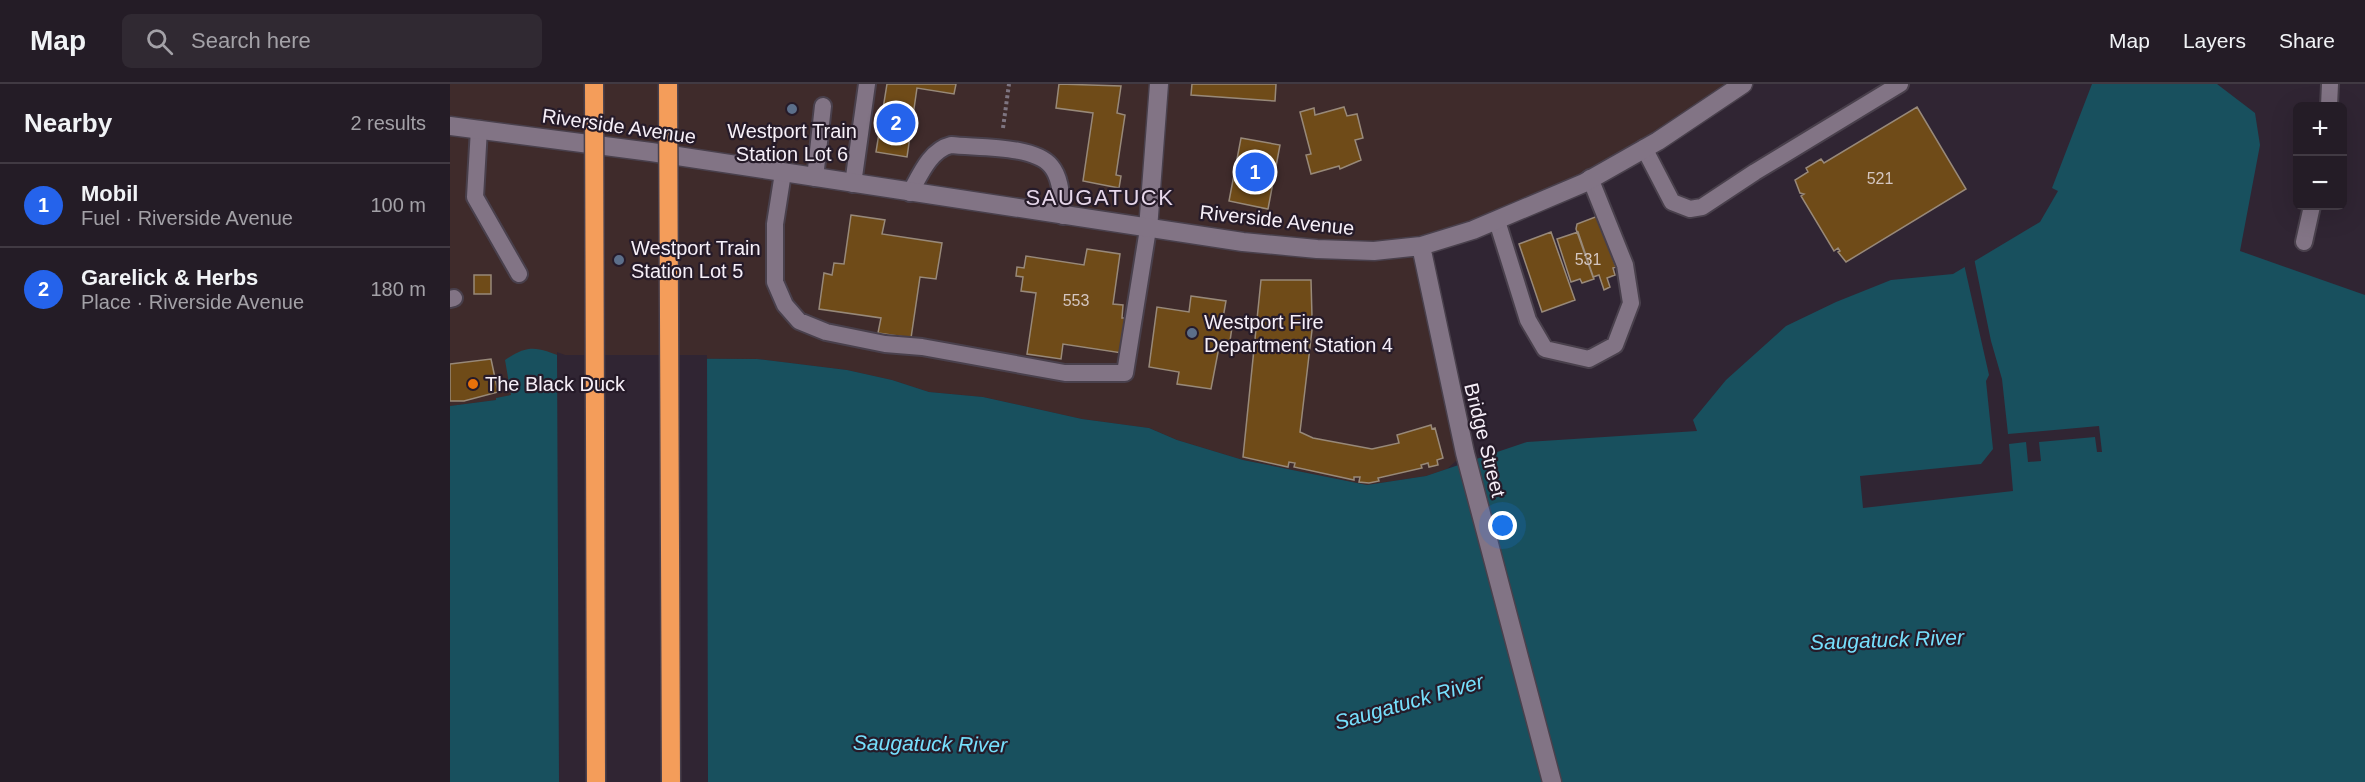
<!DOCTYPE html>
<meta charset="utf-8">
<style>
:root{--surface:#241c26;--page:#302932;--text:#f1f3f6;--muted:#a3a1a7;--line:#413a43;--accent:#2563eb}
body{margin:0;font-family:Helvetica,sans-serif;background:var(--page);color:var(--text)}
.controls{position:absolute;right:18px;top:18px;display:grid;overflow:hidden;border-radius:9px;box-shadow:0 6px 24px #0002}
.controls button{width:54px;height:54px;display:grid;place-items:center;padding:0;border:0;border-bottom:2px solid var(--line);background:var(--surface);color:var(--text);font:30px sans-serif}
.you{position:absolute;left:1053px;top:442px;width:21px;height:21px;margin:-15px;border:4px solid #fff;border-radius:50%;background:#1a73e8;box-shadow:0 0 0 9px #1a73e833}
.badge{display:grid;place-items:center;width:39px;height:39px;border-radius:50%;background:var(--accent);color:#fff;font-size:20px;font-weight:700}
.pin{position:absolute;translate:-50% -50%;border:3px solid #fff;box-shadow:0 2px 6px #0006}
.list{margin:0;padding:0;list-style:none}
h2{display:flex;justify-content:space-between;align-items:center;height:78px;margin:0;padding:0 24px;font-size:26px}
h2 small{font-size:20px;font-weight:400;color:var(--muted)}
.list li{display:grid;grid-template-columns:39px 1fr auto;gap:18px;align-items:center;box-sizing:border-box;height:84px;padding:0 24px;border-top:2px solid var(--line)}
.list b{display:block;font-size:22px;white-space:nowrap}
.list p{margin:0;font-size:20px;white-space:nowrap;color:var(--muted)}
.list em{font-size:20px;font-style:normal;color:var(--muted)}
.icon{flex:none;width:33px;height:33px;fill:none;stroke:currentColor;stroke-width:2;stroke-linecap:round;stroke-linejoin:round}
.map{position:relative;flex:none;width:1915px;height:698px;overflow:hidden}
header{display:flex;align-items:center;gap:36px;box-sizing:border-box;height:84px;padding:0 30px;background:var(--surface);border-bottom:2px solid var(--line)}
header strong{font-size:28px}
nav{display:flex;gap:33px;margin-inline-start:auto;font-size:21px}
.search{width:420px;height:54px;background:var(--page);display:flex;align-items:center;gap:15px;box-sizing:border-box;padding:0 21px;border-radius:9px;color:var(--muted);font-size:22px}
main{display:flex}
aside{flex:1;background:var(--surface)}
.map>svg:first-child{display:block}
.commercial{fill:#3f2b2b}
.water{fill:#18505e}
.pier{fill:#302533}
.building{fill:#6f4b18;stroke:#988979;stroke-width:1.5}
.lines{fill:none;stroke-linecap:round;stroke-linejoin:round}
.lane-casing{stroke:#49404c;stroke-width:20}
.street-casing{stroke:#49404c;stroke-width:21}
.secondary-casing{stroke:#49404c;stroke-width:21}
.path{stroke:#7e7581;stroke-width:4;stroke-dasharray:3 3;stroke-linecap:butt}
.lane{stroke:#827485;stroke-width:16}
.street{stroke:#827485;stroke-width:18}
.secondary{stroke:#827485;stroke-width:18}
.highway-bridge-casing{stroke:#49404c;stroke-width:21;stroke-linecap:butt}
.highway-bridge{stroke:#f49d5a;stroke-width:18}
.service-dot{fill:#5c6f8a;stroke:#261b29;stroke-width:2}
.food-dot{fill:#e8710a;stroke:#261b29;stroke-width:2}
.labels{text-anchor:middle;stroke-width:4.5;stroke-linejoin:round;paint-order:stroke}
.number-label{font-size:16px;fill:#d4c6c0}
.street-label{font-size:20px;fill:#f6eff8;stroke:#261b29}
.poi-label{font-size:20px;fill:#f6eff8;stroke:#261b29;text-anchor:start}
.water-label{font-size:21px;font-style:italic;fill:#76e0fd;stroke:#261b29}
.quarter-label{font-size:22px;letter-spacing:1.5px;fill:#e6d7ea;stroke:#261b29}
</style>
<header>
<strong>Map</strong>
<div class="search"><svg class="icon" aria-label="search" viewBox="0 0 24 24"><circle cx="10" cy="10" r="6"/><path d="M15 15l6 6"/></svg>Search here</div>
<nav><a>Map</a><a>Layers</a><a>Share</a></nav>
</header>
<main>
<aside>
<h2>Nearby<small>2 results</small></h2>
<ul class="list">
<li><span class="badge">1</span><div><b>Mobil</b><p>Fuel · Riverside Avenue</p></div><em>100 m</em></li>
<li><span class="badge">2</span><div><b>Garelick &amp; Herbs</b><p>Place · Riverside Avenue</p></div><em>180 m</em></li>
</ul>
</aside>
<div class="map">
<svg width="1915" height="698" viewBox="0 0 1915 698">
<rect width="100%" height="100%" fill="#302533"/>
<path class="commercial" d="M0,0h1293l-85,57 -237,105 44,207 -18,16 -21,7 -59,9 -124,-25 -66,-20 -28,-12 -67,-9 -99,-22 -54,-5 -37,-12 -45,-10 -90,-11 -192,-1 -55,20 2,17 -15,3v2l-47,6z"/>
<path class="water" d="M1642,0h125l38,29 5,32 -20,106 125,44v487h-1915v-376l46,-6v-2l15,-3 -6,-35c25,-17 33,-12 60,-2l192,1 90,11 45,10 37,12 54,5 99,22 67,9 28,12 66,20 124,25 59,-9 101,-34 170,-11 -4,-11 33,-40 60,-54 50,-24 55,-22 62,-6 87,-52 18,-31 -6,-3z"/>
<path class="pier" d="M1524,174l17,83 11,38 6,55 91,-8 3,26h-5l-2,-15 -56,5 2,19 -13,1 -2,-20 -17,2 4,47 -150,17 -3,-32 121,-12 12,-15 -7,-68 3,-6 -25,-111z
M107,268l8,3h142l1,427h-149z"/>
<path class="building" d="M437,0h69l-2,10 -37,-6 -10,69 -31,-5z
M609,0l62,2 -4,27 8,2 -9,60 5,1 -2,12 -36,-7 10,-68 -37,-5z
M742,0h84l-1,17 -84,-6z
M894,23l3,9 10,-2 6,24 -8,2 6,20 -21,9 -1,-3 -28,8 -5,-19 5,-1 -11,-42 14,-4 1,7z
M1467,23l49,82 -120,73 -8,-10 2,-1 -2,-3 -4,3 -33,-55 3,-2 -4,-1 -5,-13 13,-8 -2,-4 15,-9 3,4z
M791,54l39,7 -12,64 -39,-8z
M401,131l34,5 -3,14 60,9 -6,36 -16,-2 -9,61 -33,-5 3,-15 -62,-9 5,-36 8,2 2,-12 10,1z
M1148,132l18,51 -3,1 2,7 -8,3 3,9 -6,3 -5,-15 -6,2 -17,-48 1,-5z
M1101,148l24,68 -33,12 -23,-68z
M1128,148l16,47 -12,4 -2,-4 -9,3 -14,-43z
M637,165l33,5 -7,50 10,1 -1,13h5l-5,35 -59,-9 -2,15 -34,-5 9,-61 -15,-2 2,-14 -7,-1 1,-9 7,1 2,-12 58,9z
M24,191h17v19h-17z
M811,196h50l1,37 -3,12 3,1 -12,102 13,6 59,11 27,-6 -2,-8 34,-10 1,4 3,-1 8,30 -6,2 1,5 -9,2 -1,-4 -7,2 1,3 -44,10 1,3 -10,2 -10,-1 1,-5h-6v3l-60,-13 1,-4 -6,-1 -1,5 -45,-10z
M741,212l35,5 -3,17 10,2 -4,28 -10,-1 -8,42 -34,-5 2,-12 -30,-5 8,-60 32,5z
M41,275l7,33 -34,9h-14v-37z"/>
<g class="lines">
<g class="lane-casing">
<path id="lane" d="M1879,22l1,-22
M29,45l-4,68 44,77
M1194,64l28,54 18,7 12,-2 53,-35 145,-88
M333,89l-8,51v58l10,23 14,16 27,11 59,12 37,3 143,26h60l23,-144
M365,94l8,-72
M403,100l14,-100
M460,109c10,-18 20,-43 41,-48 26,3 83,0 100,21 11,13 10,34 12,50
M1047,137l31,99 17,29 44,10 26,-14 16,-42 -6,-38 -35,-87
M1854,158l8,-36
M0,215l4,-1"/>
</g>
<g class="street-casing">
<path id="street" d="M698,145l11,-145"/>
</g>
<g class="secondary-casing">
<path id="secondary" d="M0,42l201,26 592,90 74,7 57,2 47,-5 52,-16 111,-47 74,-42 85,-57
M971,162l44,207 87,329"/>
</g>
<path class="path" d="M553,44l6,-44"/>
<use href="#lane" class="lane"/>
<use href="#street" class="street"/>
<use href="#secondary" class="secondary"/>
<g class="highway-bridge-casing">
<path id="highway-bridge" d="M144,0l2,698
M218,0l3,698"/>
</g>
<use href="#highway-bridge" class="highway-bridge"/>
</g>
<g class="service-dot">
<circle cx="342" cy="25" r="6"/>
<circle cx="169" cy="176" r="6"/>
<circle cx="742" cy="249" r="6"/>
</g>
<circle class="food-dot" cx="23" cy="300" r="6"/>
<g class="labels">
<g class="number-label">
<text x="1430" y="100">521</text>
<text x="1138" y="181">531</text>
<text x="626" y="222">553</text>
</g>
<g class="street-label">
<text transform="translate(169 42) rotate(8)" y="7">Riverside Avenue</text>
<text transform="translate(827 136) rotate(6)" y="7">Riverside Avenue</text>
<text transform="translate(1035 356) rotate(76)" y="7">Bridge Street</text>
</g>
<g class="poi-label">
<text x="342" y="54" text-anchor="middle">Westport Train<tspan x="342" dy="23">Station Lot 6</tspan></text>
<text x="181" y="171">Westport Train<tspan x="181" dy="23">Station Lot 5</tspan></text>
<text x="754" y="245">Westport Fire<tspan x="754" dy="23">Department Station 4</tspan></text>
<text x="35" y="307">The Black Duck</text>
</g>
<g class="water-label">
<text transform="translate(1437 556) rotate(-2)" y="7">Saugatuck River</text>
<text transform="translate(959 618) rotate(-16)" y="7">Saugatuck River</text>
<text transform="translate(480 660) rotate(1)" y="7">Saugatuck River</text>
</g>
<g class="quarter-label">
<text x="650" y="121">SAUGATUCK</text>
</g>
</g>
</svg>
<div class="controls">
<button>+</button>
<button>−</button>
</div>
<div class="you"></div>
<div class="pin badge" style="left:805px;top:88px">1</div>
<div class="pin badge" style="left:446px;top:39px">2</div>
</div>
</main>
